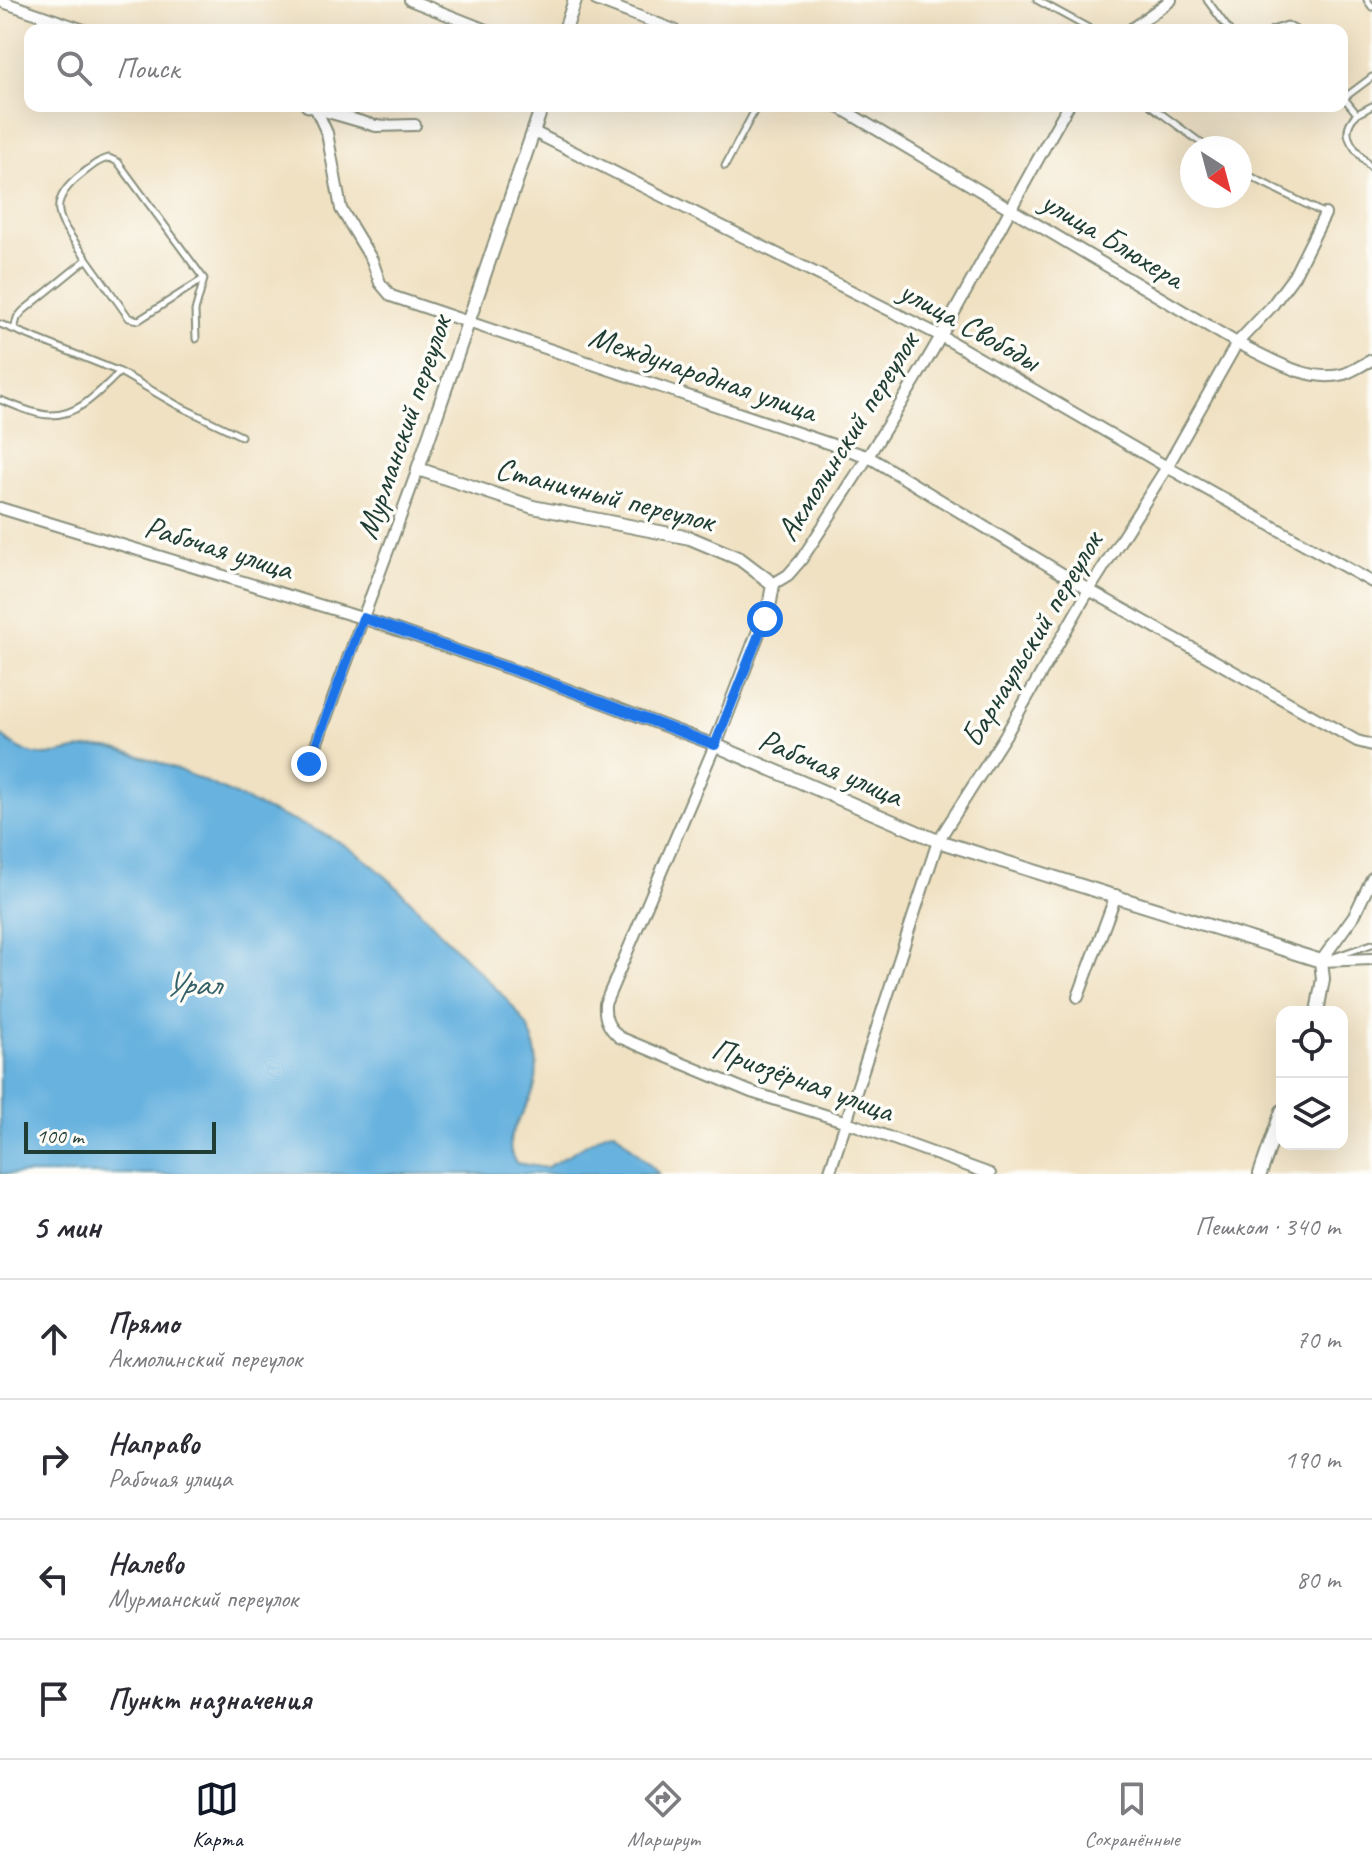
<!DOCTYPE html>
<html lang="ru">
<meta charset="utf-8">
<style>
:root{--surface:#fff;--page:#f2f2f3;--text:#2b2b33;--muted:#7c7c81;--line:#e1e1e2;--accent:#111827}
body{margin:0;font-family:Caveat,sans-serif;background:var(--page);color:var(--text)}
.controls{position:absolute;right:24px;bottom:24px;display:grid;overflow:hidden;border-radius:16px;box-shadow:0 8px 32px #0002}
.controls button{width:72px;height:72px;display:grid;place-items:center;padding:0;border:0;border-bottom:2px solid var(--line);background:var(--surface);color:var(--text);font:40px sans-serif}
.compass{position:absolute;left:1180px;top:136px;width:72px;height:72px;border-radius:50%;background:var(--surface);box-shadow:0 8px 32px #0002;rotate:144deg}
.scale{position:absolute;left:24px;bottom:20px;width:192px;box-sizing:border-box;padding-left:8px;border:4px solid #1f3d34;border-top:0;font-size:22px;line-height:28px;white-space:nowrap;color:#1f3d34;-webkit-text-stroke:6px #fdfcf7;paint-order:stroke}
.stop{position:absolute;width:24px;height:24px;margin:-18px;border:6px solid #1a73e8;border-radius:50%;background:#fff}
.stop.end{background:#1a73e8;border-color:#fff;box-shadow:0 2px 8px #0008}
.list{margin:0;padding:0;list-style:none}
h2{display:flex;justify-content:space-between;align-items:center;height:104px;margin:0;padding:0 32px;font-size:34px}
h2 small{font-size:26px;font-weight:400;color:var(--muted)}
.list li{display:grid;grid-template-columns:52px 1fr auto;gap:24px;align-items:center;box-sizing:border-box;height:120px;padding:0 32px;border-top:2px solid var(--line)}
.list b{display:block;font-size:30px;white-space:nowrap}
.list p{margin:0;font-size:26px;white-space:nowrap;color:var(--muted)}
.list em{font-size:26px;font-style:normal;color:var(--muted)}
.icon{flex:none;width:44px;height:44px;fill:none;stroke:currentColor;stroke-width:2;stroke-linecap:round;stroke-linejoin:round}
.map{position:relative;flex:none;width:1372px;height:1174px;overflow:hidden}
.search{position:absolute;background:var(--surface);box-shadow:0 8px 32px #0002;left:24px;right:24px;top:24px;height:88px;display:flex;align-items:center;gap:20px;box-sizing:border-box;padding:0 28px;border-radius:16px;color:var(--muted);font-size:30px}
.sheet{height:584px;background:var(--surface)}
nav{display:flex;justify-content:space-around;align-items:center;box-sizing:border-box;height:112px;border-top:2px solid var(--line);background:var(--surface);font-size:22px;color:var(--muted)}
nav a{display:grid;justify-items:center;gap:4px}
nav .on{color:var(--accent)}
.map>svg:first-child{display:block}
.water{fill:#67b2df;stroke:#43788a;stroke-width:2}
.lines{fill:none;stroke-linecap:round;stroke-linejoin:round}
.service-casing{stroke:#888f7b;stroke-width:9}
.minor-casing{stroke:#888f7b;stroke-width:14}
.tertiary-casing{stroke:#888f7b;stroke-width:16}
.service{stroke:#fff;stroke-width:5}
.minor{stroke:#fff;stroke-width:10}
.tertiary{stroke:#fff;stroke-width:12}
.route{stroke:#1a73e8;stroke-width:10}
.labels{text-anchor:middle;stroke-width:7;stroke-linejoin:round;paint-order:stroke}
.street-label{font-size:32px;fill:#1f3d34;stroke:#fdfcf7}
.water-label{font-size:34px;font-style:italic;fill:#356067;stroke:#fdfcf7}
</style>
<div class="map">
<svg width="1372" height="1174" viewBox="0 0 1372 1174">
<rect width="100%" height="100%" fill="#fdfcf7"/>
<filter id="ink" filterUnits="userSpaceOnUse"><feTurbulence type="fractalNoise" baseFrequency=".0125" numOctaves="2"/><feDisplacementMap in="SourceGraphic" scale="16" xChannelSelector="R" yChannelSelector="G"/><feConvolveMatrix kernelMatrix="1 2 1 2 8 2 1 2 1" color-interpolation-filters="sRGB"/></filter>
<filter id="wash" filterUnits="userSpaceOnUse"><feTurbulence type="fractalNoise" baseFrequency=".006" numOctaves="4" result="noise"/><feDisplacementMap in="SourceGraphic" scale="32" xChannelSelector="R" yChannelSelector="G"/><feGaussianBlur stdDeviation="1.8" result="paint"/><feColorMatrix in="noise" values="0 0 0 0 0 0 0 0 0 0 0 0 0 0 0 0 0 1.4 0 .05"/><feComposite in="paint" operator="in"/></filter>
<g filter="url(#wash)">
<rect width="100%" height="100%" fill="#f0e1c2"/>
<path class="water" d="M0,734c47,44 66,3 119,16 52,13 102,39 151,61 27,12 58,22 82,39 40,26 72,67 105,100 24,24 52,48 70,76 9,16 12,41 8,59 -5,27 -38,50 -19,78l30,5 61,-36 8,-1 44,43h-659z"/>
</g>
<g filter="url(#ink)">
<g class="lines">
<g class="service-casing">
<path id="service" d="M1037,0l55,30
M1207,0l22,30
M1367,0l5,7
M1272,30l15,-5 9,5
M1342,95l2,3 28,-21
M1344,98l13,16c-22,20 1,38 15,55
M1151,106l57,42
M1357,114l15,-8
M725,166l32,-60
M1240,171l85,43
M87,259l42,59 10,2 64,-41
M0,324l120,48 57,33 64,31
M14,330l3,-12 6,-7 64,-52c-24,-35 -47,-53 -5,-85 9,-7 16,-14 27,-16l9,4 86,117 -9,32 1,28
M0,400c15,5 34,15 50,15 30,1 50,-25 70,-43
M1334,957l38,-13"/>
</g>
<g class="minor-casing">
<path id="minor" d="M410,0l76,30
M596,0l78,30
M0,1l84,29
M1130,30l41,-30
M307,106l69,20 39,-1
M837,106l400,237c31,14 71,41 107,31 9,-3 19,-10 28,-14
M316,109l11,24 14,76 31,51 8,23 11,13 478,161 220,133 268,151 15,4
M534,132l407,204 226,131 205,115
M0,508l365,111 180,62 170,64 -110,259c-1,15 3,23 14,33l132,55 96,30 143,52
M773,584l15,-9 13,-15c48,-73 96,-147 140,-224 43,-76 83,-154 127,-230
M309,764l109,-295
M1321,961l34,-47 17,-36
M1321,961l51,-2
M1078,997l38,-102
M829,1174l109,-333 70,-110 81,-141 78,-123 70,-124 34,-36 23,-31 31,-62"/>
</g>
<g class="tertiary-casing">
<path id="tertiary" d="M565,30l10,-30
M542,106l-124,363 115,38 157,31 50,21 33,25 -3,18 -55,143 223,96 383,120 2,18 -6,33
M1260,1174l22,-63"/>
</g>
<use href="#service" class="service"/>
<use href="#minor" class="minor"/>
<use href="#tertiary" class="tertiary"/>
</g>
</g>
<g class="lines" filter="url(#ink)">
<path class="route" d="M309,764l54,-146 182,63 170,64 50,-126"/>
</g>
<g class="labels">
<g class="street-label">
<text transform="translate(1113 239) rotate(31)" y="11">улица Блюхера</text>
<text transform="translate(970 325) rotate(29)" y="11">улица Свободы</text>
<text transform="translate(703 373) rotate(19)" y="11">Международная улица</text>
<text transform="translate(403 427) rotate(-71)" y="11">Мурманский переулок</text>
<text transform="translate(847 436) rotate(-58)" y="11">Акмолинский переулок</text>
<text transform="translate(605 494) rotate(14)" y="11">Станичный переулок</text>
<text transform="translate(219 547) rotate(17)" y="11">Рабочая улица</text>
<text transform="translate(1031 639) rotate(-59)" y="11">Барнаульский переулок</text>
<text transform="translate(831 767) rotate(23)" y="11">Рабочая улица</text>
<text transform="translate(803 1079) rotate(20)" y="11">Приозёрная улица</text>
</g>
<g class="water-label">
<text x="192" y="995">Урал</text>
</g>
</g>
</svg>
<div class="controls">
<button><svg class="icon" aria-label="locate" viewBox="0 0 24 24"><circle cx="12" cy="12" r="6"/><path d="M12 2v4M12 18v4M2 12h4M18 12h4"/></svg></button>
<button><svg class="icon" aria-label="layers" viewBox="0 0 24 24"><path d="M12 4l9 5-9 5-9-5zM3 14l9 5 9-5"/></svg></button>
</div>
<svg class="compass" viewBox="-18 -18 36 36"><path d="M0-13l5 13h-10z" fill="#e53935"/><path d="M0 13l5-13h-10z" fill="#7c7c81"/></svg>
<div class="scale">100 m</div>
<div class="stop" style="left:765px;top:619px"></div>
<div class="stop end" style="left:309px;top:764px"></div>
<div class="search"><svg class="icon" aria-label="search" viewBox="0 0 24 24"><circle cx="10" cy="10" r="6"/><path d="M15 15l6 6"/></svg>Поиск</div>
</div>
<section class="sheet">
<h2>5 мин<small>Пешком · 340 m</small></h2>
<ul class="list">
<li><svg class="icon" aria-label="ahead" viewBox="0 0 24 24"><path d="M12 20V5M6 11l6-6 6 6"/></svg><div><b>Прямо</b><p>Акмолинский переулок</p></div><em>70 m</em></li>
<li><svg class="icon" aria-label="right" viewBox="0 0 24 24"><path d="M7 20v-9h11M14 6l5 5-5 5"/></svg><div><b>Направо</b><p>Рабочая улица</p></div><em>190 m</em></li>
<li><svg class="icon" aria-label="left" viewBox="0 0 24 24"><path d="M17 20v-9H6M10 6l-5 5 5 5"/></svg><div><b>Налево</b><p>Мурманский переулок</p></div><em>80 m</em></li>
<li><svg class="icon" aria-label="arrive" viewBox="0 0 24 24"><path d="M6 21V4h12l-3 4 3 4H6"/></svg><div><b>Пункт назначения</b></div></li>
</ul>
</section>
<nav>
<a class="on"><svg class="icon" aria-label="map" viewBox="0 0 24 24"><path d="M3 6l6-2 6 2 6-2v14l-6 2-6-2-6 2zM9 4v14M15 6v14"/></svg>Карта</a>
<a><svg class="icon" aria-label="directions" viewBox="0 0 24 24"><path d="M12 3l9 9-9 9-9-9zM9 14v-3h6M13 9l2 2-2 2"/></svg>Маршрут</a>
<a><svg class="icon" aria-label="saved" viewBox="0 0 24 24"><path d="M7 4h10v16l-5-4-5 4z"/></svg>Сохранённые</a>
</nav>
